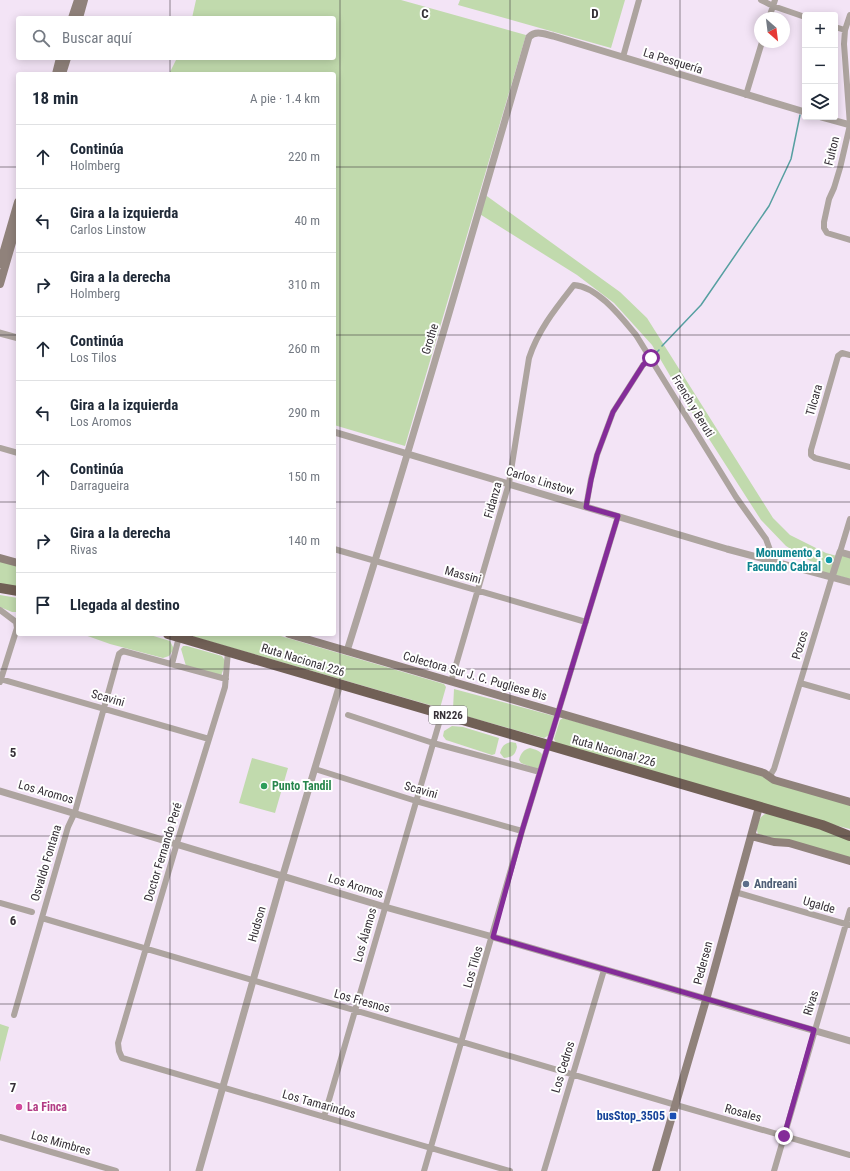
<!DOCTYPE html>
<html lang="es">
<meta charset="utf-8">
<style>
:root{--surface:#fff;--page:#f6f6f7;--text:#1f2937;--muted:#747a83;--line:#e0e1e3}
body{margin:0;font-family:"Roboto Condensed",sans-serif;background:var(--page);color:var(--text)}
.controls{position:absolute;right:12px;top:12px;display:grid;overflow:hidden;border-radius:4px;box-shadow:0 2px 10px #0003}
.controls button{width:36px;height:36px;display:grid;place-items:center;padding:0;border:0;border-bottom:1px solid var(--line);background:var(--surface);color:var(--text);font:20px sans-serif}
.compass{position:absolute;left:754px;top:12px;width:36px;height:36px;border-radius:50%;background:var(--surface);box-shadow:0 2px 10px #0003;rotate:152deg}
.stop{position:absolute;width:12px;height:12px;margin:-9px;border:3px solid #842c99;border-radius:50%;background:#fff}
.stop.end{background:#842c99;border-color:#fff;box-shadow:0 1px 4px #0008}
.list{margin:0;padding:0;list-style:none}
h2{display:flex;justify-content:space-between;align-items:center;height:52px;margin:0;padding:0 16px;font-size:17px}
h2 small{font-size:13px;font-weight:400;color:var(--muted)}
.list li{display:grid;grid-template-columns:26px 1fr auto;gap:12px;align-items:center;box-sizing:border-box;height:64px;padding:0 16px;border-top:1px solid var(--line)}
.list b{display:block;font-size:15px;white-space:nowrap}
.list p{margin:0;font-size:13px;white-space:nowrap;color:var(--muted)}
.list em{font-size:13px;font-style:normal;color:var(--muted)}
.icon{flex:none;width:22px;height:22px;fill:none;stroke:currentColor;stroke-width:2;stroke-linecap:round;stroke-linejoin:round}
.map{position:relative;flex:none;width:850px;height:1171px;overflow:hidden}
.search{position:absolute;background:var(--surface);box-shadow:0 2px 10px #0003;left:16px;top:16px;width:320px;height:44px;display:flex;align-items:center;gap:10px;box-sizing:border-box;padding:0 14px;border-radius:4px;color:var(--muted);font-size:15px}
.panel{position:absolute;background:var(--surface);box-shadow:0 2px 10px #0003;left:16px;top:72px;width:320px;height:564px;border-radius:4px}
.map>svg:first-child{display:block}
.green{fill:#c1daad}
.lines{fill:none;stroke-linecap:round;stroke-linejoin:round}
.stream{stroke:#569fa1;stroke-width:1.5}
.minor{stroke:#ada49f;stroke-width:6}
.tertiary{stroke:#ada49f;stroke-width:7}
.secondary{stroke:#90827b;stroke-width:8}
.trunk{stroke:#716056;stroke-width:10}
.route{stroke:#842c99;stroke-width:5}
.grid{fill:none;stroke:#363037;stroke-width:1;stroke-opacity:0.55}
.culture-dot{fill:#0f9aa8;stroke:#fff;stroke-width:1.5}
.leisure-dot{fill:#2e9e5b;stroke:#fff;stroke-width:1.5}
.service-dot{fill:#5c6f8a;stroke:#fff;stroke-width:1.5}
.hotel-dot{fill:#d1479c;stroke:#fff;stroke-width:1.5}
.transit-dot{fill:#1a4fb4;stroke:#fff;stroke-width:1.5}
.labels{text-anchor:middle;stroke-width:4;stroke-linejoin:round;paint-order:stroke}
.shield{fill:#fff;stroke:#726e73;stroke-width:1}
.shield-label{font-size:11px;font-weight:bold;fill:#363037}
.street-label{font-size:12px;fill:#363037;stroke:#fff}
.culture-label{font-size:12px;font-weight:bold;fill:#0d838f;stroke:#fff;text-anchor:end}
.leisure-label{font-size:12px;font-weight:bold;fill:#27864d;stroke:#fff;text-anchor:start}
.service-label{font-size:12px;font-weight:bold;fill:#4e5e75;stroke:#fff;text-anchor:start}
.hotel-label{font-size:12px;font-weight:bold;fill:#b23c85;stroke:#fff;text-anchor:start}
.transit-label{font-size:12px;font-weight:bold;fill:#164399;stroke:#fff;text-anchor:end}
.grid-label{font-size:13px;text-anchor:middle;font-weight:bold;fill:#363037;stroke:#fff;stroke-width:4;stroke-linejoin:round;paint-order:stroke}
</style>
<div class="map">
<svg width="850" height="1171" viewBox="0 0 850 1171">
<rect width="100%" height="100%" fill="#f3e4f6"/>
<path class="green" d="M196,0h205l125,35 -121,411 -71,-21v-351h-165l8,-16h157v-40h-142z
M460,0h165l-14,48 -153,-43z
M484,194l136,98 27,26 126,200 17,17 36,18 11,3 -6,19 -11,-4 2,-7 -12,-3 -24,-15 -25,-26 -75,-117 -34,-58 -38,-42 -37,-28 -99,-62z
M842,555l8,3v21l-15,-4z
M0,560l18,6v22l-18,-5z
M0,595l18,3v14h-6l-12,-5z
M82,634h65l23,7 4,8 -5,7 -6,2 -53,-14z
M184,634h90l170,50 2,3 -6,21z
M183,646h4l35,10 4,6 -5,14 -35,-10 -5,-17z
M454,689l100,27 -3,18 -7,4 -86,-24 -5,-5z
M563,718l199,58 88,29v24l-43,-11 -251,-75 -2,-4 6,-19z
M452,726l11,1 36,11 -4,16 -3,1 -46,-15 -3,-4 1,-5z
M511,742l5,1 1,4c-2,8 -4,10 -13,11l-4,-5c2,-7 4,-9 11,-11z
M530,748c15,4 14,7 9,20l-3,1 -15,-6 -2,-3c2,-7 4,-10 11,-12z
M252,758l36,10 -13,45 -36,-10z
M765,814h5l80,24v21l-92,-25c-3,-7 1,-17 7,-20z
M0,1024l9,3 -9,35z"/>
<g class="lines">
<path class="stream" d="M662,346l39,-41 68,-99 22,-47 9,-44
M656,353l3,-3"/>
<path class="minor" d="M761,0l12,6 32,11
M850,15l-5,15 -1,14 6,81 -10,43 -6,20 -5,11 -5,23v6l3,5 23,7
M769,18l6,-18
M835,27l10,3
M623,57l16,-57
M746,95l16,-53
M850,355l-8,-2 -4,3 -27,94v5l4,3 35,9
M0,448l18,5
M586,507l5,-28 6,-24 16,-43 30,-47 8,-7
M334,549l252,73
M840,552l10,-33
M0,610l16,12 1,6 -17,54
M228,651l-3,36 -48,156 -59,200 1,8 3,7 388,113
M172,664l7,-27
M0,679l209,60
M451,682l58,-199 20,-125c9,-28 27,-50 45,-73 24,2 47,32 62,50l100,162 30,42 4,11 -1,10
M800,683l50,14
M348,715l85,28 107,29
M315,769l101,32 106,30
M768,776l3,-2 3,-5 58,-192
M735,892l114,33
M0,903l32,9
M42,918l634,187 174,50
M14,1015l54,-188 7,-15 44,-158 4,-3 103,28
M324,1117l118,-404
M0,1137l116,34
M424,1171l98,-340 96,-315
M544,1171l60,-201
M774,1171l76,-261"/>
<path class="tertiary" d="M821,117l29,8
M0,333l18,5
M334,432l393,117 123,33
M832,577l8,-25 10,3
M347,651c64,-204 123,-409 182,-614 7,-7 15,-3 24,-1l252,76
M0,791l385,116 108,30 357,104
M199,1171l84,-296 57,-191"/>
<path class="secondary" d="M72,18l6,-18
M79,18l5,-18
M56,74l4,-16
M62,74l5,-16
M0,264l18,-62
M0,284l18,-62
M0,558l18,5
M289,634l475,139 10,7 76,22
M751,836l23,6 15,1 61,18
M656,1171l50,-171 53,-193"/>
<path class="trunk" d="M0,588l18,3
M168,634l654,191 28,11"/>
</g>
<g class="lines">
<path class="route" d="M651,358l-8,7 -30,47 -16,43 -6,25 -5,27 32,9 -96,315 -29,106 321,93 -30,106"/>
</g>
<path class="grid" d="M170,0v18M340,0v1171M510,0v1171M680,0v1171M170,58v16M0,167h18M334,167h516M0,335h18M334,335h516M0,502h18M334,502h516M170,634v537M0,669h850M0,836h850M0,1004h850"/>
<circle class="culture-dot" cx="829" cy="560" r="4"/>
<circle class="leisure-dot" cx="264" cy="786" r="4"/>
<circle class="service-dot" cx="746" cy="884" r="4"/>
<circle class="hotel-dot" cx="19" cy="1107" r="4"/>
<rect class="transit-dot" x="669" y="1112" width="8" height="8" rx="2"/>
<g class="labels">
<rect class="shield" x="429" y="706" width="38" height="18" rx="3"/>
<g class="shield-label">
<text x="448" y="719">RN226</text>
</g>
<g class="street-label">
<text transform="translate(673 61) rotate(17)" y="4">La Pesquería</text>
<text transform="translate(832 151) rotate(-76)" y="4">Fulton</text>
<text transform="translate(430 339) rotate(-73)" y="4">Grothe</text>
<text transform="translate(814 400) rotate(-74)" y="4">Tilcara</text>
<text transform="translate(693 406) rotate(59)" y="4">French y Beruti</text>
<text transform="translate(540 481) rotate(17)" y="4">Carlos Linstow</text>
<text transform="translate(493 500) rotate(-74)" y="4">Fidanza</text>
<text transform="translate(463 575) rotate(15)" y="4">Massini</text>
<text transform="translate(800 645) rotate(-73)" y="4">Pozos</text>
<text transform="translate(303 660) rotate(17)" y="4">Ruta Nacional 226</text>
<text transform="translate(475 676) rotate(16)" y="4">Colectora Sur J. C. Pugliese Bis</text>
<text transform="translate(108 698) rotate(16)" y="4">Scavini</text>
<text transform="translate(614 751) rotate(16)" y="4">Ruta Nacional 226</text>
<text transform="translate(421 790) rotate(16)" y="4">Scavini</text>
<text transform="translate(46 792) rotate(16)" y="4">Los Aromos</text>
<text transform="translate(163 852) rotate(-73)" y="4">Doctor Fernando Peré</text>
<text transform="translate(46 863) rotate(-73)" y="4">Osvaldo Fontana</text>
<text transform="translate(356 886) rotate(17)" y="4">Los Aromos</text>
<text transform="translate(819 905) rotate(16)" y="4">Ugalde</text>
<text transform="translate(257 924) rotate(-74)" y="4">Hudson</text>
<text transform="translate(365 935) rotate(-74)" y="4">Los Álamos</text>
<text transform="translate(703 963) rotate(-75)" y="4">Pedersen</text>
<text transform="translate(473 967) rotate(-74)" y="4">Los Tilos</text>
<text transform="translate(362 1001) rotate(16)" y="4">Los Fresnos</text>
<text transform="translate(811 1003) rotate(-73)" y="4">Rivas</text>
<text transform="translate(563 1067) rotate(-73)" y="4">Los Cedros</text>
<text transform="translate(319 1104) rotate(16)" y="4">Los Tamarindos</text>
<text transform="translate(743 1113) rotate(16)" y="4">Rosales</text>
<text transform="translate(61 1143) rotate(16)" y="4">Los Mimbres</text>
</g>
<g class="culture-label">
<text x="821" y="557">Monumento a<tspan x="821" dy="14">Facundo Cabral</tspan></text>
</g>
<g class="leisure-label">
<text x="272" y="790">Punto Tandil</text>
</g>
<g class="service-label">
<text x="754" y="888">Andreani</text>
</g>
<g class="hotel-label">
<text x="27" y="1111">La Finca</text>
</g>
<g class="transit-label">
<text x="665" y="1120">busStop_3505</text>
</g>
</g>
<g class="grid-label">
<text x="425" y="18">C</text>
<text x="595" y="18">D</text>
<text x="13" y="757">5</text>
<text x="13" y="925">6</text>
<text x="13" y="1092">7</text>
</g>
</svg>
<div class="controls">
<button>+</button>
<button>−</button>
<button><svg class="icon" aria-label="layers" viewBox="0 0 24 24"><path d="M12 4l9 5-9 5-9-5zM3 14l9 5 9-5"/></svg></button>
</div>
<svg class="compass" viewBox="-18 -18 36 36"><path d="M0-13l5 13h-10z" fill="#e53935"/><path d="M0 13l5-13h-10z" fill="#747a83"/></svg>
<div class="stop" style="left:651px;top:358px"></div>
<div class="stop end" style="left:784px;top:1136px"></div>
<div class="search"><svg class="icon" aria-label="search" viewBox="0 0 24 24"><circle cx="10" cy="10" r="6"/><path d="M15 15l6 6"/></svg>Buscar aquí</div>
<section class="panel">
<h2>18 min<small>A pie · 1.4 km</small></h2>
<ul class="list">
<li><svg class="icon" aria-label="ahead" viewBox="0 0 24 24"><path d="M12 20V5M6 11l6-6 6 6"/></svg><div><b>Continúa</b><p>Holmberg</p></div><em>220 m</em></li>
<li><svg class="icon" aria-label="left" viewBox="0 0 24 24"><path d="M17 20v-9H6M10 6l-5 5 5 5"/></svg><div><b>Gira a la izquierda</b><p>Carlos Linstow</p></div><em>40 m</em></li>
<li><svg class="icon" aria-label="right" viewBox="0 0 24 24"><path d="M7 20v-9h11M14 6l5 5-5 5"/></svg><div><b>Gira a la derecha</b><p>Holmberg</p></div><em>310 m</em></li>
<li><svg class="icon" aria-label="ahead" viewBox="0 0 24 24"><path d="M12 20V5M6 11l6-6 6 6"/></svg><div><b>Continúa</b><p>Los Tilos</p></div><em>260 m</em></li>
<li><svg class="icon" aria-label="left" viewBox="0 0 24 24"><path d="M17 20v-9H6M10 6l-5 5 5 5"/></svg><div><b>Gira a la izquierda</b><p>Los Aromos</p></div><em>290 m</em></li>
<li><svg class="icon" aria-label="ahead" viewBox="0 0 24 24"><path d="M12 20V5M6 11l6-6 6 6"/></svg><div><b>Continúa</b><p>Darragueira</p></div><em>150 m</em></li>
<li><svg class="icon" aria-label="right" viewBox="0 0 24 24"><path d="M7 20v-9h11M14 6l5 5-5 5"/></svg><div><b>Gira a la derecha</b><p>Rivas</p></div><em>140 m</em></li>
<li><svg class="icon" aria-label="arrive" viewBox="0 0 24 24"><path d="M6 21V4h12l-3 4 3 4H6"/></svg><div><b>Llegada al destino</b></div></li>
</ul>
</section>
</div>
